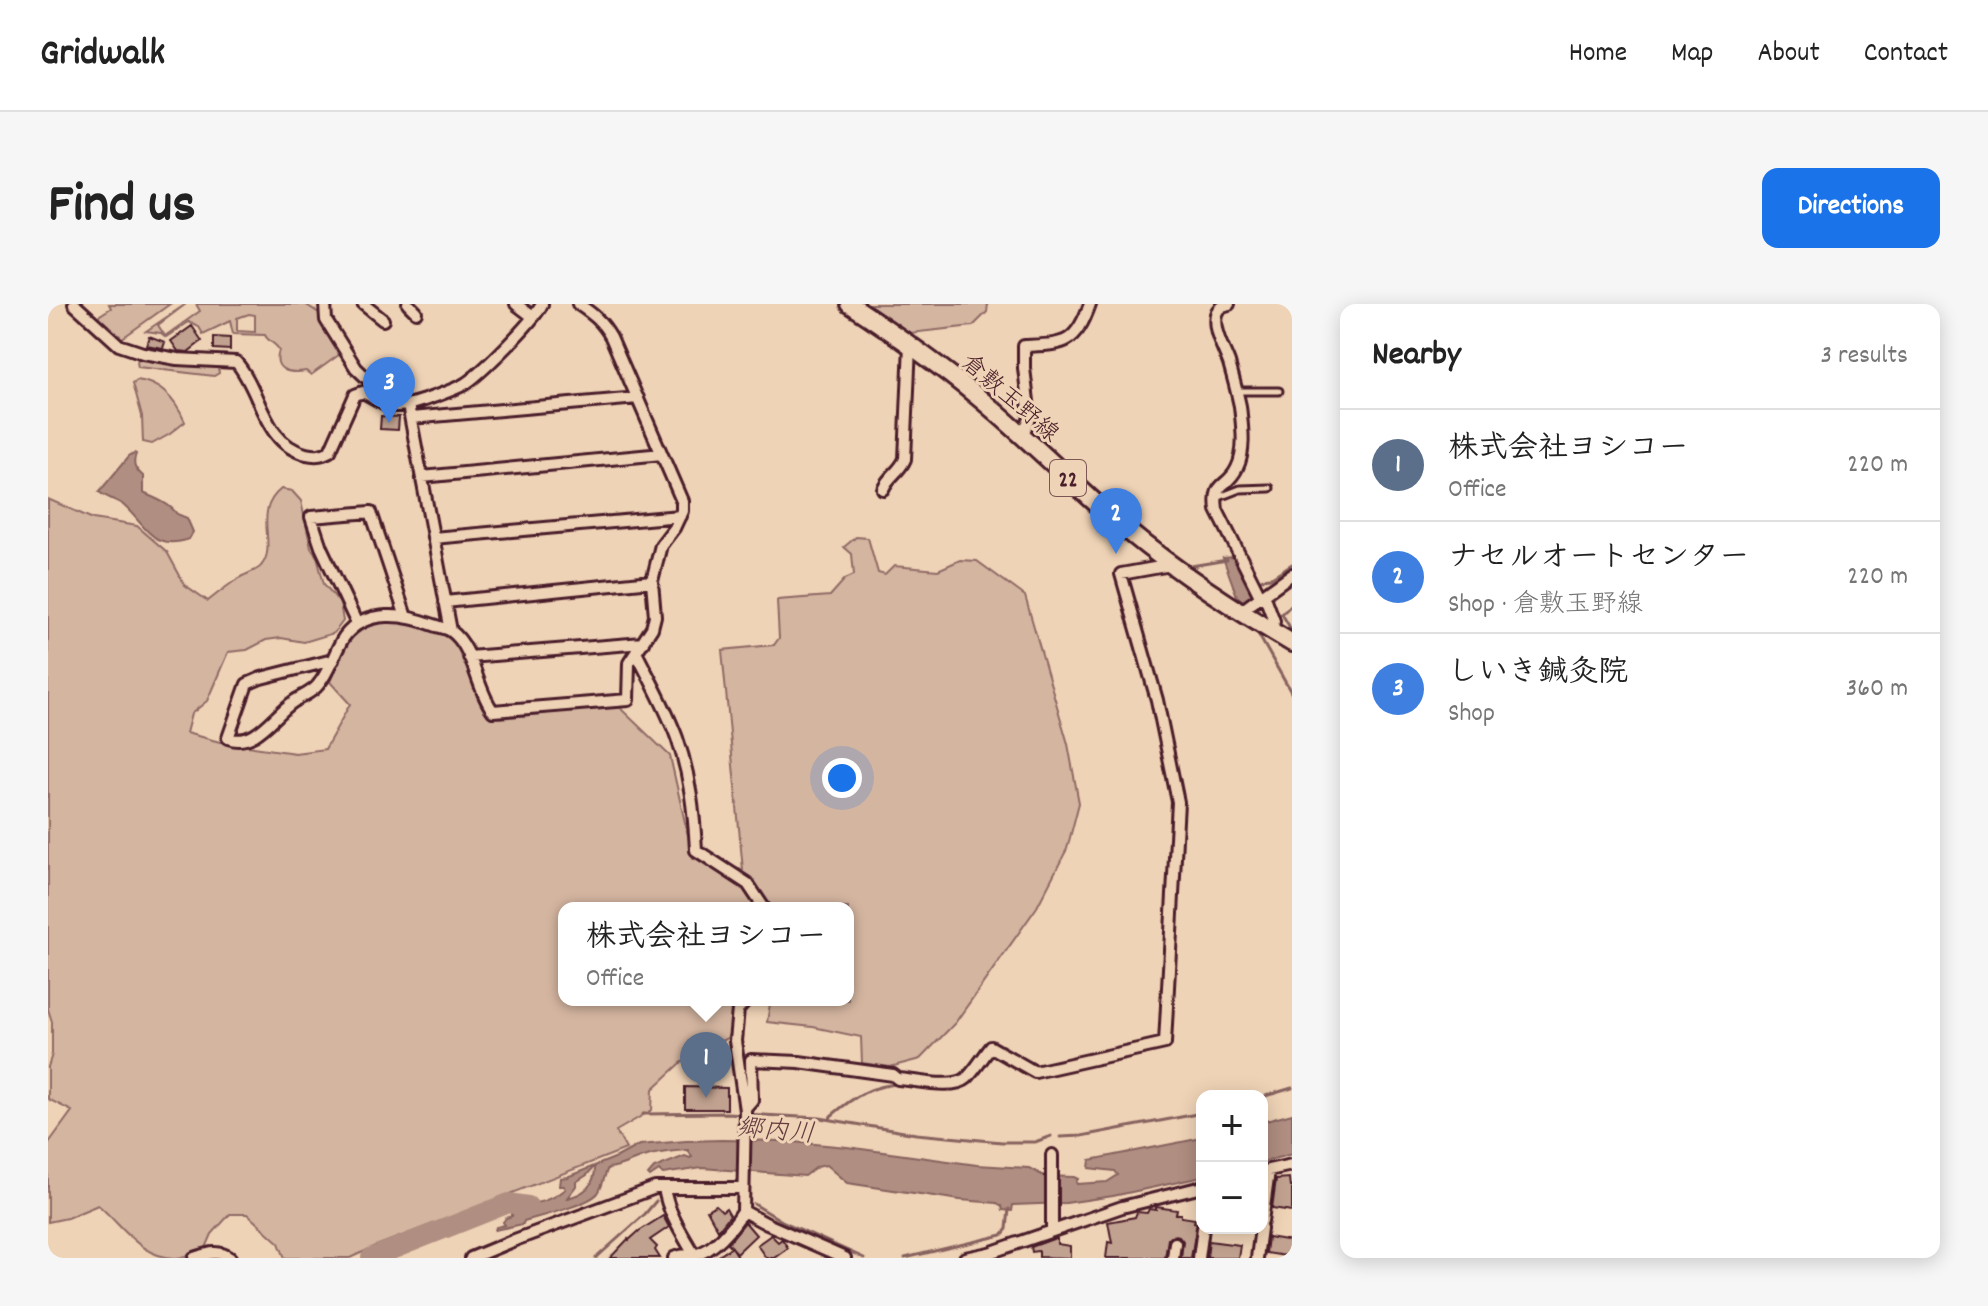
<!DOCTYPE html>
<meta charset="utf-8">
<style>
:root{--surface:#fff;--page:#f6f6f6;--text:#222;--muted:#767676;--line:#e0e0e0;--accent:#1a73e8}
body{margin:0;font-family:Dekko,"Klee One",sans-serif;background:var(--page);color:var(--text)}
.controls{position:absolute;right:24px;bottom:24px;display:grid;overflow:hidden;border-radius:16px;box-shadow:0 4px 20px #0003}
.controls button{width:72px;height:72px;display:grid;place-items:center;padding:0;border:0;border-bottom:2px solid var(--line);background:var(--surface);color:var(--text);font:40px sans-serif}
.you{position:absolute;left:794px;top:474px;width:28px;height:28px;margin:-20px;border:6px solid #fff;border-radius:50%;background:#1a73e8;box-shadow:0 0 0 12px #1a73e833}
.badge{display:grid;place-items:center;width:52px;height:52px;border-radius:50%;background:var(--accent);color:#fff;font-size:26px;font-weight:700}
.pin{position:absolute;translate:-50% -66px;filter:drop-shadow(0 2px 4px #0008)}
.pin::after{content:'';position:absolute;top:42px;width:28px;height:24px;background:inherit;clip-path:polygon(0 0,100% 0,50% 100%)}
.popup{position:absolute;left:510px;top:598px;width:296px;height:104px;box-sizing:border-box;display:grid;place-content:center;border-radius:16px;background:var(--surface);filter:drop-shadow(0 2px 6px #0005);font-size:26px;white-space:nowrap;color:var(--muted)}
.popup b{font-size:30px;color:var(--text)}
.popup::after{content:'';position:absolute;left:50%;top:100%;margin-left:-16px;border:16px solid transparent;border-top-color:var(--surface)}
.list{margin:0;padding:0;list-style:none}
h2{display:flex;justify-content:space-between;align-items:center;height:104px;margin:0;padding:0 32px;font-size:34px}
h2 small{font-size:26px;font-weight:400;color:var(--muted)}
.list li{display:grid;grid-template-columns:52px 1fr auto;gap:24px;align-items:center;box-sizing:border-box;height:112px;padding:0 32px;border-top:2px solid var(--line)}
.list b{display:block;font-size:30px;white-space:nowrap}
.list p{margin:0;font-size:26px;white-space:nowrap;color:var(--muted)}
.list em{font-size:26px;font-style:normal;color:var(--muted)}
.map{position:relative;flex:none;width:1244px;height:954px;overflow:hidden;border-radius:16px}
header{display:flex;align-items:center;gap:48px;box-sizing:border-box;height:112px;padding:0 40px;background:var(--surface);border-bottom:2px solid var(--line)}
header strong{font-size:38px}
nav{display:flex;gap:44px;margin-inline-start:auto;font-size:28px}
.intro{display:flex;align-items:center;justify-content:space-between;box-sizing:border-box;height:192px;padding:0 48px}
h1{margin:0;font-size:56px}
.button{padding:20px 36px;border-radius:16px;background:var(--accent);color:#fff;font-size:28px;font-weight:700}
main{display:flex;gap:48px;padding:0 48px}
aside{flex:1;background:var(--surface);border-radius:16px;box-shadow:0 4px 20px #0003}
.map>svg:first-child{display:block}
.green{fill:#d4b5a0;stroke:#8f6a66;stroke-width:2;fill-rule:evenodd}
.water{fill:#b08e81;stroke:#87625f;stroke-width:2;fill-rule:evenodd}
.lines{fill:none;stroke-linecap:round;stroke-linejoin:round}
.stream{stroke:#87625f;stroke-width:3}
.river{stroke:#b08e81;stroke-width:20}
.building{fill:#c1a18f;stroke:#4a1f2b;stroke-width:2}
.service-casing{stroke:#4a1f2b;stroke-width:11}
.minor-casing{stroke:#4a1f2b;stroke-width:16}
.primary-casing{stroke:#4a1f2b;stroke-width:22}
.service{stroke:#efd3b6;stroke-width:5}
.minor{stroke:#efd3b6;stroke-width:10}
.primary{stroke:#efd3b6;stroke-width:16}
.labels{text-anchor:middle;stroke-width:6;stroke-linejoin:round;paint-order:stroke}
.shield{fill:#efd3b6;stroke:#7c5555;stroke-width:2}
.shield-label{font-size:22px;font-weight:bold;fill:#4a1f2b}
.street-label{font-size:24px;fill:#4a1f2b;stroke:#efd3b6}
.water-label{font-size:26px;font-style:italic;fill:#643b40;stroke:#efd3b6}
</style>
<header>
<strong>Gridwalk</strong>
<nav><a>Home</a><a>Map</a><a>About</a><a>Contact</a></nav>
</header>
<div class="intro"><h1>Find us</h1><a class="button">Directions</a></div>
<main>
<div class="map">
<svg width="1244" height="954" viewBox="0 0 1244 954">
<rect width="100%" height="100%" fill="#efd3b6"/>
<filter id="ink" filterUnits="userSpaceOnUse"><feTurbulence type="fractalNoise" baseFrequency=".0125" numOctaves="2"/><feDisplacementMap in="SourceGraphic" scale="16" xChannelSelector="R" yChannelSelector="G"/><feConvolveMatrix kernelMatrix="1 2 1 2 8 2 1 2 1" color-interpolation-filters="sRGB"/></filter>
<g filter="url(#ink)">
<path class="green" d="M61,0h61l-49,35 -24,-22 14,-9z
M138,0l-28,21 7,11 35,-25 -4,-7h109l17,11 21,37 -32,23 -5,-4c-16,3 -34,0 -27,-21 -3,-7 -11,-8 -14,-15l-32,-1 -3,-13 -27,13 -4,-7 -10,-5 -23,15 -5,-4 -15,-2zM201,10l6,1v17l-18,-1v-13z
M820,0h120l-1,8 -14,14 -63,7z
M91,52l75,9 4,2 1,6 -5,3 -76,-9 -1,-5z
M89,76c24,3 39,21 48,42l-15,12 -18,10 -9,-2 -1,-26 -9,-33z
M233,185l11,2 9,10 10,47 6,9 7,27 16,19 3,18 -9,12 -30,9 -23,-4 -15,2 -19,10 -19,2 -21,49 -16,13 -5,19 34,9 75,11 30,-4 25,-45 -20,-22c8,-19 13,-40 32,-52 25,-17 85,-4 101,22 9,14 10,33 16,48 3,5 7,10 10,15l11,3 118,-12 52,50 23,102 50,12 -21,-220 52,-5 5,-7 -2,-38 53,-4 15,-17 9,-4 -2,-21 -8,-7 12,-10 12,1 10,35 7,2 9,-9 44,4 22,-10 17,1 48,35 43,148 11,59 -12,46 -30,58 -82,116 -35,36 -30,8 -28,-4 -1,-26 -48,-10 -46,-5 3,-18 -5,-4h83v-92h-284v92h176l-8,10 -1,21 -4,7 -46,25 -28,26 -1,21 -36,21 10,18 -250,97 -26,12h-65l-6,-15 -32,-29h-17l-18,20 -6,14c-9,3 -21,10 -30,10 -36,0 -53,-32 -78,-53l-31,13 -19,4v-78l24,-33 -24,-12v-32l4,-13v-32l-4,-13v-510l45,20 44,7 30,26 18,33 23,16c10,-8 20,-16 31,-23 6,-4 18,-7 22,-12 18,-21 -10,-53 20,-77z"/>
<path class="water" d="M86,149l2,1c-4,10 -1,15 7,22v17c12,5 27,11 34,21l10,4 6,14 -4,7c-38,13 -43,-15 -67,-35 -7,-4 -16,-7 -23,-12l30,-36z
M1187,253l18,34 -1,6 -8,5 -7,-6 -14,-38z
M1244,810v40l-30,8v-40z
M1154,834v39l-89,19 -47,7 -53,2 -1,6 -9,-1 -1,-4 -5,-3 -37,-3 -113,-17 -21,-18 -9,2 -12,9 -103,-8 -39,6 -4,-3 -9,6 -2,-2 6,-7 31,-12 5,2 2,-1 -4,-7c-14,1 -28,2 -41,6 -14,3 -25,11 -39,12 -4,8 -5,18 -10,25 -10,12 -57,23 -74,28l-1,3 -28,6 1,-3 9,-2 -2,-3 3,-4 6,-2v-7l-9,-4 11,-6c16,10 37,1 51,-10l-2,-3h-4l1,-8 7,-1 50,-20 22,-12 47,-4 35,-1 62,1 64,6 130,18 52,3 15,8 30,1 4,2 -2,3 1,2 30,-2 11,-7 -3,-4 -26,-3 1,-8zM545,864h2c0,17 -10,26 -28,30l9,-12v-4l11,-7z"/>
<g class="lines">
<path class="stream" d="M0,2l1,-2
M1143,262l36,-6
M1210,278l5,-3 7,-1 22,-14
M1206,302l6,7 8,5 14,-4 10,17
M1234,310l10,-10
M1209,328l35,62
M1109,421l16,79
M1117,652l4,-88
M932,750l9,-13 4,2
M1214,793l30,-9
M595,810l83,-1 94,5 96,16 86,8h33l16,-6
M782,815l1,-3c22,-19 42,-32 72,-32
M1012,833l21,-1 121,-23
M706,900l28,17 82,37
M548,954l49,-44 11,-13
M857,954l97,-23 5,-6 2,-20"/>
<path class="river" d="M323,954l138,-55 19,3"/>
</g>
<path class="building" d="M144,22l10,15 -14,11 -10,-1 -7,-10z
M101,32l16,6 -2,6 -17,-3z
M166,33l16,1v12l-16,-1z
M333,112l18,1 -1,13 -18,-1z
M637,783l42,1v21h-42z
M1241,874l1,9h2v24l-20,-3 4,-29z
M668,901l6,6 4,-3 4,7 -12,15 -11,-20z
M1108,903l21,3 -1,4h5v3l14,2 -1,3 3,1 -6,35h-10l2,-17 -4,-5 -4,-1 -7,4 -3,19h-59l2,-16 4,1 -4,-21 27,-5 2,-5 10,1 2,-4 7,1z
M615,912l6,11 -19,13 7,7 -2,3 5,8h-50l18,-19 1,1 10,-9z
M697,918l11,13 -19,18 -9,-10z
M723,931l7,7 4,-3 6,9 -14,10h-8l-9,-13z
M1220,933l24,4v16l-26,-4z
M1005,935h4v5l13,2v12l-31,-1v-6l-7,1 -1,-5z
M1161,937l31,4 -2,13h-31z
M684,943l7,11h-23z"/>
<g class="lines">
<g class="service-casing">
<path id="service" d="M1188,87h43
M1169,194l23,-9 30,-1"/>
</g>
<g class="minor-casing">
<path id="minor" d="M26,0l45,41 24,8 34,6 59,3c25,28 27,82 70,92 9,2 15,2 24,-3l25,-56 8,-3c10,5 23,15 34,14 15,0 51,-14 66,-21 16,-9 71,-64 79,-81
M277,0l1,16 30,48 25,24 19,13
M315,0l20,16
M360,0l8,8
M468,0l17,13
M1181,0c-5,1 -8,2 -11,6 -3,4 -3,12 -2,18 2,12 9,24 13,35 4,14 8,29 11,43 2,19 6,44 -3,62 -10,21 -24,12 -20,42l43,86
M360,101l43,226
M363,114l227,-20
M974,132l8,-18 -6,-50v-22c40,-2 51,0 66,-42
M374,173l240,-23
M835,185c6,-14 16,-16 22,-30l5,-115
M385,234l247,-22
M1216,290l10,27 -2,10
M397,298l207,-21
M1190,305h6l48,-35
M309,320l-36,-77 -10,-30 60,-5 35,105
M588,348c14,28 30,56 41,86 13,37 17,73 19,112l52,34 16,24
M421,353l174,-14
M285,356l-72,18 -14,6 -19,54c27,10 45,-22 65,-36 8,-6 19,-9 25,-17 12,-14 16,-33 26,-48 21,-29 61,-23 90,-12 5,2 13,3 17,6 23,16 25,58 42,80l135,-11 1,-37 23,-35 3,-12 -3,-35 9,-36 13,-17 8,-17v-10l-71,-164c-9,-16 -18,-23 -33,-33
M699,696l-9,10 -3,31 10,69 -2,101 24,13 78,34
M697,804l7,-8 -1,-40 48,2 94,13 5,4c17,1 56,11 69,-1 9,-9 16,-21 24,-31l44,25 130,-29 13,-241 -21,-102 -36,-126 50,-9
M1216,867l28,-6
M616,884c4,26 19,47 32,70
M1214,917l7,-51
M1004,926v-75
M146,954c13,-4 24,-9 36,0
M423,954l41,-17 143,-53h88
M626,954c8,-4 11,-2 20,-3 19,-3 39,-28 49,-44
M917,954l24,-5 133,-46 80,-20
M1125,954l2,-15
M1151,954l4,-30
M1209,954l4,-30"/>
</g>
<g class="primary-casing">
<path id="primary" d="M802,0c44,29 87,59 128,93 45,37 87,79 131,118 56,49 118,90 183,128"/>
</g>
<use href="#service" class="service"/>
<use href="#minor" class="minor"/>
<use href="#primary" class="primary"/>
</g>
</g>
<g class="labels">
<rect class="shield" x="1002" y="156" width="36" height="36" rx="6"/>
<g class="shield-label">
<text x="1020" y="182">22</text>
</g>
<g class="street-label">
<text transform="translate(963 93) rotate(41)" y="8">倉敷玉野線</text>
</g>
<g class="water-label">
<text transform="translate(728 825) rotate(5)" y="9">郷内川</text>
</g>
</g>
</svg>
<div class="controls">
<button>+</button>
<button>−</button>
</div>
<div class="you"></div>
<div class="pin badge" style="left:658px;top:794px;background:#5c6f8a">1</div>
<div class="popup"><b>株式会社ヨシコー</b>Office</div>
<div class="pin badge" style="left:1068px;top:250px;background:#3f7fe0">2</div>
<div class="pin badge" style="left:341px;top:119px;background:#3f7fe0">3</div>
</div>
<aside>
<h2>Nearby<small>3 results</small></h2>
<ul class="list">
<li><span class="badge" style="background:#5c6f8a">1</span><div><b>株式会社ヨシコー</b><p>Office</p></div><em>220 m</em></li>
<li><span class="badge" style="background:#3f7fe0">2</span><div><b>ナセルオートセンター</b><p>Shop · 倉敷玉野線</p></div><em>220 m</em></li>
<li><span class="badge" style="background:#3f7fe0">3</span><div><b>しいき鍼灸院</b><p>Shop</p></div><em>360 m</em></li>
</ul>
</aside>
</main>
